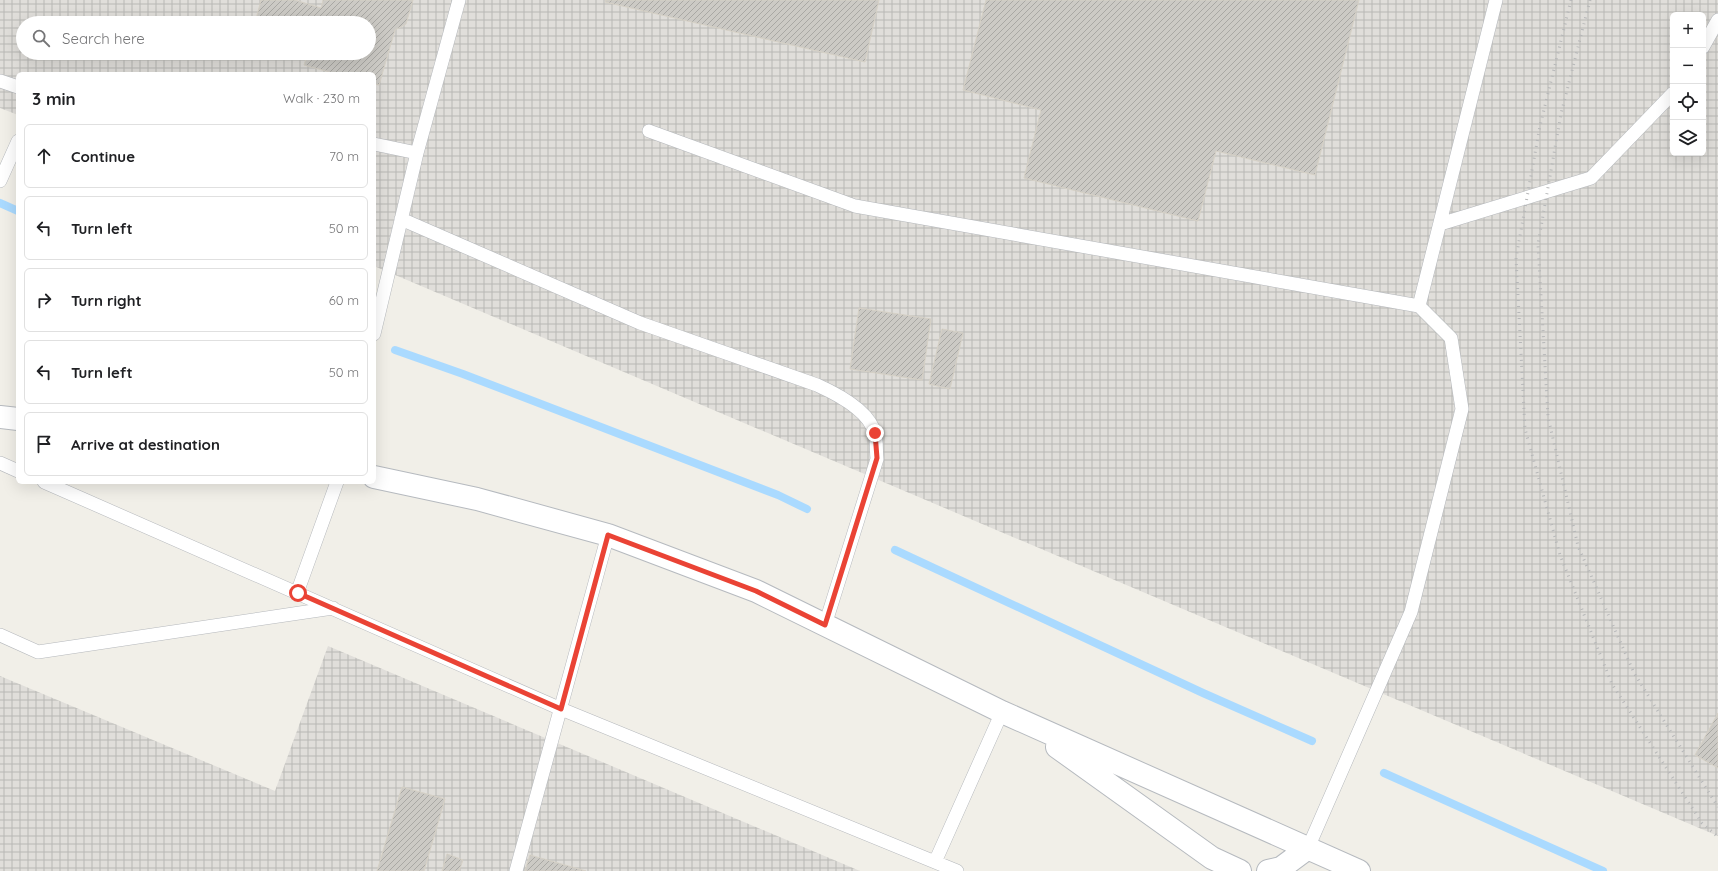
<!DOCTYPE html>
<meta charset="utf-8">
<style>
:root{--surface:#fff;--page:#f2f2f2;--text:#202124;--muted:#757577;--line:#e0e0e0}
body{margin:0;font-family:Quicksand,sans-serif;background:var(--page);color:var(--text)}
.controls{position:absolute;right:12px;top:12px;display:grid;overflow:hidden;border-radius:6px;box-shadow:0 4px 16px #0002}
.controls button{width:36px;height:36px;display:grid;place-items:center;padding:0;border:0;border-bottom:1px solid var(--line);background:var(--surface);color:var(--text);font:20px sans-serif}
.stop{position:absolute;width:12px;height:12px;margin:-9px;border:3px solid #ea4335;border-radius:50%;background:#fff}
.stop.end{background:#ea4335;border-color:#fff;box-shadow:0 1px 4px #0008}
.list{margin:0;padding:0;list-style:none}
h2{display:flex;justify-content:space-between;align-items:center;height:52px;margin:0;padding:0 16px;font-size:17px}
h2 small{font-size:13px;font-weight:400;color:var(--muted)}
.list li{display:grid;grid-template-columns:26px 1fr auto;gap:12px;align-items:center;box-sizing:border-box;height:64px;margin:0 8px 8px;padding:0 8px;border:1px solid var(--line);border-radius:6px}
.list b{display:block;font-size:15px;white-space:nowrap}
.list em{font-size:13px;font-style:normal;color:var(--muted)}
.icon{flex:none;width:22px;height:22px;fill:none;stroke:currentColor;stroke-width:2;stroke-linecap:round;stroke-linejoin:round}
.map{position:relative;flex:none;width:1718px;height:871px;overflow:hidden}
.search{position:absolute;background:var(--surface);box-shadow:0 4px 16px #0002;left:16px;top:16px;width:360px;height:44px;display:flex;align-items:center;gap:10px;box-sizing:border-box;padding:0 14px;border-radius:22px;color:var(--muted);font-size:15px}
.panel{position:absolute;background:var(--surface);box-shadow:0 4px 16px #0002;left:16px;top:72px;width:360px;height:412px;border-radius:6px}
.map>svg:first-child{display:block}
.industrial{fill:url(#industrial-grid);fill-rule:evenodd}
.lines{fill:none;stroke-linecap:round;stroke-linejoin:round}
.stream{stroke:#aadaff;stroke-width:8}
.building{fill:url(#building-hatch);stroke:#d6d1c6}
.lane-casing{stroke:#b5b8bc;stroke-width:14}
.secondary-casing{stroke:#b6babf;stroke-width:24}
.lane{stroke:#fff;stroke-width:13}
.secondary{stroke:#fff;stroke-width:22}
.rail{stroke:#b6b7b8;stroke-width:3;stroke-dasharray:1 5;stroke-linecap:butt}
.route{stroke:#ea4335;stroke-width:5}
</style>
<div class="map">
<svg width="1718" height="871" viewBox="0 0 1718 871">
<defs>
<pattern id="industrial-grid" width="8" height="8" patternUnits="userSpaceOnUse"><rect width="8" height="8" fill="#e0deda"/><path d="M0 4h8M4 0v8" fill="none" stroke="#b9b8b5"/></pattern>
<pattern id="building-hatch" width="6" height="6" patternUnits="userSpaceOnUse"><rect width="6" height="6" fill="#cccac5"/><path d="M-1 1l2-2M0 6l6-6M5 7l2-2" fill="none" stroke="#a9a8a4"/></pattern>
</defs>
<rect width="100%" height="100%" fill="#f1efe8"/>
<path class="industrial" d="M0,0h1718v836l-1344,-570v-192h-356v41l-18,-7zM1673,15h30v138h-30zM23,23h346v30h-346z
M328,646l532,225h-860v-195l275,115z"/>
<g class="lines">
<path class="stream" d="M0,203l18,8
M395,350l68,24 315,121 29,14
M895,550l308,143 109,48
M1384,773l219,98"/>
</g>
<path class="building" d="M261,0h34l26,8 2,-8h90l-7,24 -11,6 -16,55 -5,-1v-10h-37l-33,-9 4,-12h61v-30h-114z
M606,0h273l-14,62 -260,-60z
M986,0h373l-44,175 -99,-24 -18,70 -174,-43 17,-68 -78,-20z
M859,308l72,11 -9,61 -72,-11z
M942,329l21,4 -13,56 -21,-5z
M1718,713v55l-23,-13z
M402,787l43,12 -21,72h-47z
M447,854l16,6 -4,11h-17z
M530,855l56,16h-61z"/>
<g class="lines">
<g class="lane-casing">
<path id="lane" d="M1703,47l15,-27
M0,81l18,6
M649,131l206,75 564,100 32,32 11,71 -51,203 -103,236
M374,144l43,9
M0,181l18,-40
M401,219l239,104 177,62c20,9 53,26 58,49 2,8 1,17 2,25l-52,166
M1440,224l151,-46 82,-85
M1419,306l77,-306
M374,334l43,-181 42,-153
M0,463l18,8
M44,482l517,227 396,162
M297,593l40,-111
M0,635l38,17 295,-44
M935,862l67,-150
M516,871l92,-336"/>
</g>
<g class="secondary-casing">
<path id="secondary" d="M0,417l18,2
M374,477l103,22 131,36 148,56 246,121 357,159
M1057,747l155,111 28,13
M1268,871l13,-3 27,-20"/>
</g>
<use href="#lane" class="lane"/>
<use href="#secondary" class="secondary"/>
<path class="rail" d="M1571,0l-31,126 -24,132 9,171 35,126 52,129 90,139 16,14
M1590,0l-29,114 -23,130 10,173 30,129 56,127 84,134"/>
</g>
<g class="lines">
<path class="route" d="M298,593l263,116 47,-174 148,56 69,34 52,-167 -2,-25"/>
</g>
</svg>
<div class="controls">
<button>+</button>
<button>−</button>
<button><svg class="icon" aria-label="locate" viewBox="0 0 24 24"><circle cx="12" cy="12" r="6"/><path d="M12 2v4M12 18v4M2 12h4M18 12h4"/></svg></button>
<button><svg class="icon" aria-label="layers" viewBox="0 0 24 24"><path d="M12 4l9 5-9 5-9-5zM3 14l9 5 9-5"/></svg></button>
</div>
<div class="stop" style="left:298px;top:593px"></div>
<div class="stop end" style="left:875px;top:433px"></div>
<div class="search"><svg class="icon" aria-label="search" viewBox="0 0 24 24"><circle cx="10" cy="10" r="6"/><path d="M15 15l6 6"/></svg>Search here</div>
<section class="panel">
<h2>3 min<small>Walk · 230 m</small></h2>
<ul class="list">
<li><svg class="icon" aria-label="ahead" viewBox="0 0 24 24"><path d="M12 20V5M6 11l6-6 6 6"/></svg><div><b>Continue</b></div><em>70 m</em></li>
<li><svg class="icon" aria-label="left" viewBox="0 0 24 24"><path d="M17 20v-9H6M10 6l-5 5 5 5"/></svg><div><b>Turn left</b></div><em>50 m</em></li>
<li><svg class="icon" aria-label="right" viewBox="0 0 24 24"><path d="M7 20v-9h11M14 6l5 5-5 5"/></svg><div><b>Turn right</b></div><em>60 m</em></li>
<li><svg class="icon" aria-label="left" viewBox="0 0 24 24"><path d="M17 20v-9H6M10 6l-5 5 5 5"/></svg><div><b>Turn left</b></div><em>50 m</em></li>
<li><svg class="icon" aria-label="arrive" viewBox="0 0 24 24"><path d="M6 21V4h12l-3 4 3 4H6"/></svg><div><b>Arrive at destination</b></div></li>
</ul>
</section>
</div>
